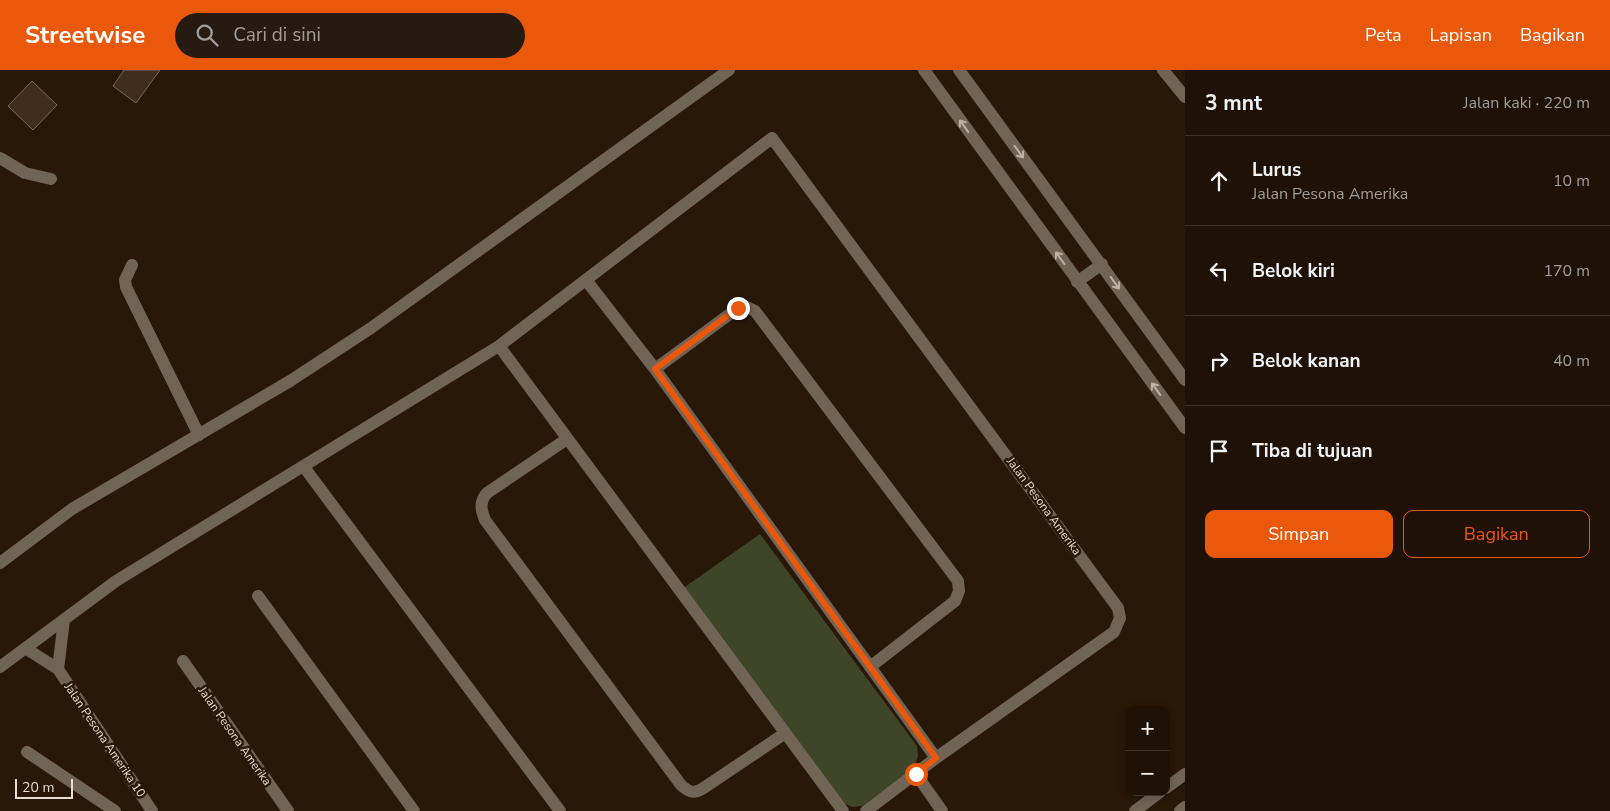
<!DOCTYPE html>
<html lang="id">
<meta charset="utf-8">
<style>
:root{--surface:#1f1106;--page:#271a10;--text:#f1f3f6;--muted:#a19d9b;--line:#3c3128;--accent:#ea580c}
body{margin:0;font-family:"Nunito Sans",sans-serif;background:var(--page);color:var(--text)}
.controls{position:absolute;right:15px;bottom:15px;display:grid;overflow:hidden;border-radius:10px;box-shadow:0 2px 8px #0003}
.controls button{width:45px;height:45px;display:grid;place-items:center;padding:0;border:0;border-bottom:1px solid var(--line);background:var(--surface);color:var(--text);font:25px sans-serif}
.scale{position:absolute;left:15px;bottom:12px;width:58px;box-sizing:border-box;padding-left:5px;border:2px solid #e8dbd1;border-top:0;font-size:14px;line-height:18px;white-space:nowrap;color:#e8dbd1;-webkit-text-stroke:4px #291708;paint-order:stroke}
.stop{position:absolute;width:15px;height:15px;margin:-11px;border:4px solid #ea580c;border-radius:50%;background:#fff}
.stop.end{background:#ea580c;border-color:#fff;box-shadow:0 1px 5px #0008}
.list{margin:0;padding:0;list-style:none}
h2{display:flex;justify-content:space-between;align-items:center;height:65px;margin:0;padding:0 20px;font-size:21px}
h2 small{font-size:16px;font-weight:400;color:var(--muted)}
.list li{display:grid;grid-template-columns:32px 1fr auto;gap:15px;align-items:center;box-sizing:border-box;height:90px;padding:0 20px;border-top:1px solid var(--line)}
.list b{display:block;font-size:19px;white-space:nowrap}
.list p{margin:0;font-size:16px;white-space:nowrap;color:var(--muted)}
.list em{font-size:16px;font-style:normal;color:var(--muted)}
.actions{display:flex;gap:10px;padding:15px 20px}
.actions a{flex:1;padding:11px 0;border:1px solid var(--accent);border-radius:10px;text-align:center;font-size:18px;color:var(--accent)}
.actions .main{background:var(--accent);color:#fff}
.icon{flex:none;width:28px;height:28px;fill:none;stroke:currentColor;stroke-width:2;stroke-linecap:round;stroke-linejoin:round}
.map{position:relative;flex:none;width:1185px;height:741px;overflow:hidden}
header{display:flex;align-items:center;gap:30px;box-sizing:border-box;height:70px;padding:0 25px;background:var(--accent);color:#fff}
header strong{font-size:24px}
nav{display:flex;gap:28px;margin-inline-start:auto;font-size:18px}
.search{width:350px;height:45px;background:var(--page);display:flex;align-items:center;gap:12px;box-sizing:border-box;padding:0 18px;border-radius:28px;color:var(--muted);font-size:19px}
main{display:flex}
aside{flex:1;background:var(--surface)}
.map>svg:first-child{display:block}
.green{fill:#3e4627}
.building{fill:#412d1e;stroke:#7f6958}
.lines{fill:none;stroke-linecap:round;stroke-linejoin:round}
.minor{stroke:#706457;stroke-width:12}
.oneway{stroke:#beb1a6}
.route{stroke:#ea580c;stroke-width:6}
.labels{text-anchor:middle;stroke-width:5;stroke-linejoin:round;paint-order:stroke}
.street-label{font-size:12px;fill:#e8dbd1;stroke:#291708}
</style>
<header>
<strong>Streetwise</strong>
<div class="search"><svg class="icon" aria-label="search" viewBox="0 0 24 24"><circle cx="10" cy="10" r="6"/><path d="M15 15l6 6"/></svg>Cari di sini</div>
<nav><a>Peta</a><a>Lapisan</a><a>Bagikan</a></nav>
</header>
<main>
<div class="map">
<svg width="1185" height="741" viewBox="0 0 1185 741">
<rect width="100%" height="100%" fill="#291708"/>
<path class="green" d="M760,464l157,212 1,10 -4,12 -52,38 -10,1 -13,-6 -157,-212z"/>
<path class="building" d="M124,0h36l-24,33 -23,-17z
M32,11l25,24 -24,25 -25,-24z"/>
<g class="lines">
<path class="minor" d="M924,0l261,358
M959,0l226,310
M1163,0l22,27
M0,88l25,15 26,6
M132,195l-7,15 1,7 73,148
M586,210l69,89 281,389
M1077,212l25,-18
M499,276l344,465
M655,299l83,-61 9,-1 8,4 203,270 1,10 -4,10 -85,66
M567,369l-80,54c-8,9 -6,17 -2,27l196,265c8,7 12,9 21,4l82,-55
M304,397l256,344
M0,493l72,-54 218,-128 81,-53 358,-258
M258,526l156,215
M25,578l33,21 6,-49
M183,591l105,150
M0,597l116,-86 383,-235 273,-208 346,470 2,10 -6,14 -178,126 -70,53
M58,599l94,142
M27,682l88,59
M916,704l26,37
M1166,718l19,-14
M1135,741l25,-19
M1180,741l5,-4"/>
</g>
<defs><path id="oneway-shaft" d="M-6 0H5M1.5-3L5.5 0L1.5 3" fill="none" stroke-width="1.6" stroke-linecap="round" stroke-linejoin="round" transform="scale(1.25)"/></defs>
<g class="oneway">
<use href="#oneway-shaft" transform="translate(964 56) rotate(-126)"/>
<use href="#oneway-shaft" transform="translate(1019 82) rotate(54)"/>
<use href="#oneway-shaft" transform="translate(1060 188) rotate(-126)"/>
<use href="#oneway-shaft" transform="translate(1115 213) rotate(54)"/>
<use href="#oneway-shaft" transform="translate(1156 319) rotate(-126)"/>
</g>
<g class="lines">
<path class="route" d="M738,238l-83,61 281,389 -20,16"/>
</g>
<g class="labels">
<g class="street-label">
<text transform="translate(1044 436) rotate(54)" y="4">Jalan Pesona Amerika</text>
<text transform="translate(235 666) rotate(55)" y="4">Jalan Pesona Amerika</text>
<text transform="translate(105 670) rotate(56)" y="4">Jalan Pesona Amerika 10</text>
</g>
</g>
</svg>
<div class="controls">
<button>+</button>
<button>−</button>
</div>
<div class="scale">20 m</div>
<div class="stop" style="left:916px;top:704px"></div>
<div class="stop end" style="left:738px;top:238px"></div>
</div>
<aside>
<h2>3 mnt<small>Jalan kaki · 220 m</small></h2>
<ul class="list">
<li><svg class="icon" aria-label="ahead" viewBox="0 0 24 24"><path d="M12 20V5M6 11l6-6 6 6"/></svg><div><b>Lurus</b><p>Jalan Pesona Amerika</p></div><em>10 m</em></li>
<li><svg class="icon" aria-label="left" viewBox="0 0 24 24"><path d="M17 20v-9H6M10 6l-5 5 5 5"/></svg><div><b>Belok kiri</b></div><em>170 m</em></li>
<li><svg class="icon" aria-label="right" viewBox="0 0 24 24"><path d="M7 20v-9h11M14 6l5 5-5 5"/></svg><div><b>Belok kanan</b></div><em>40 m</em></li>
<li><svg class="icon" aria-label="arrive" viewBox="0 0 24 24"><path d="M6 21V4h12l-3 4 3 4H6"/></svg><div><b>Tiba di tujuan</b></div></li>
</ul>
<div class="actions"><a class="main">Simpan</a><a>Bagikan</a></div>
</aside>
</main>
